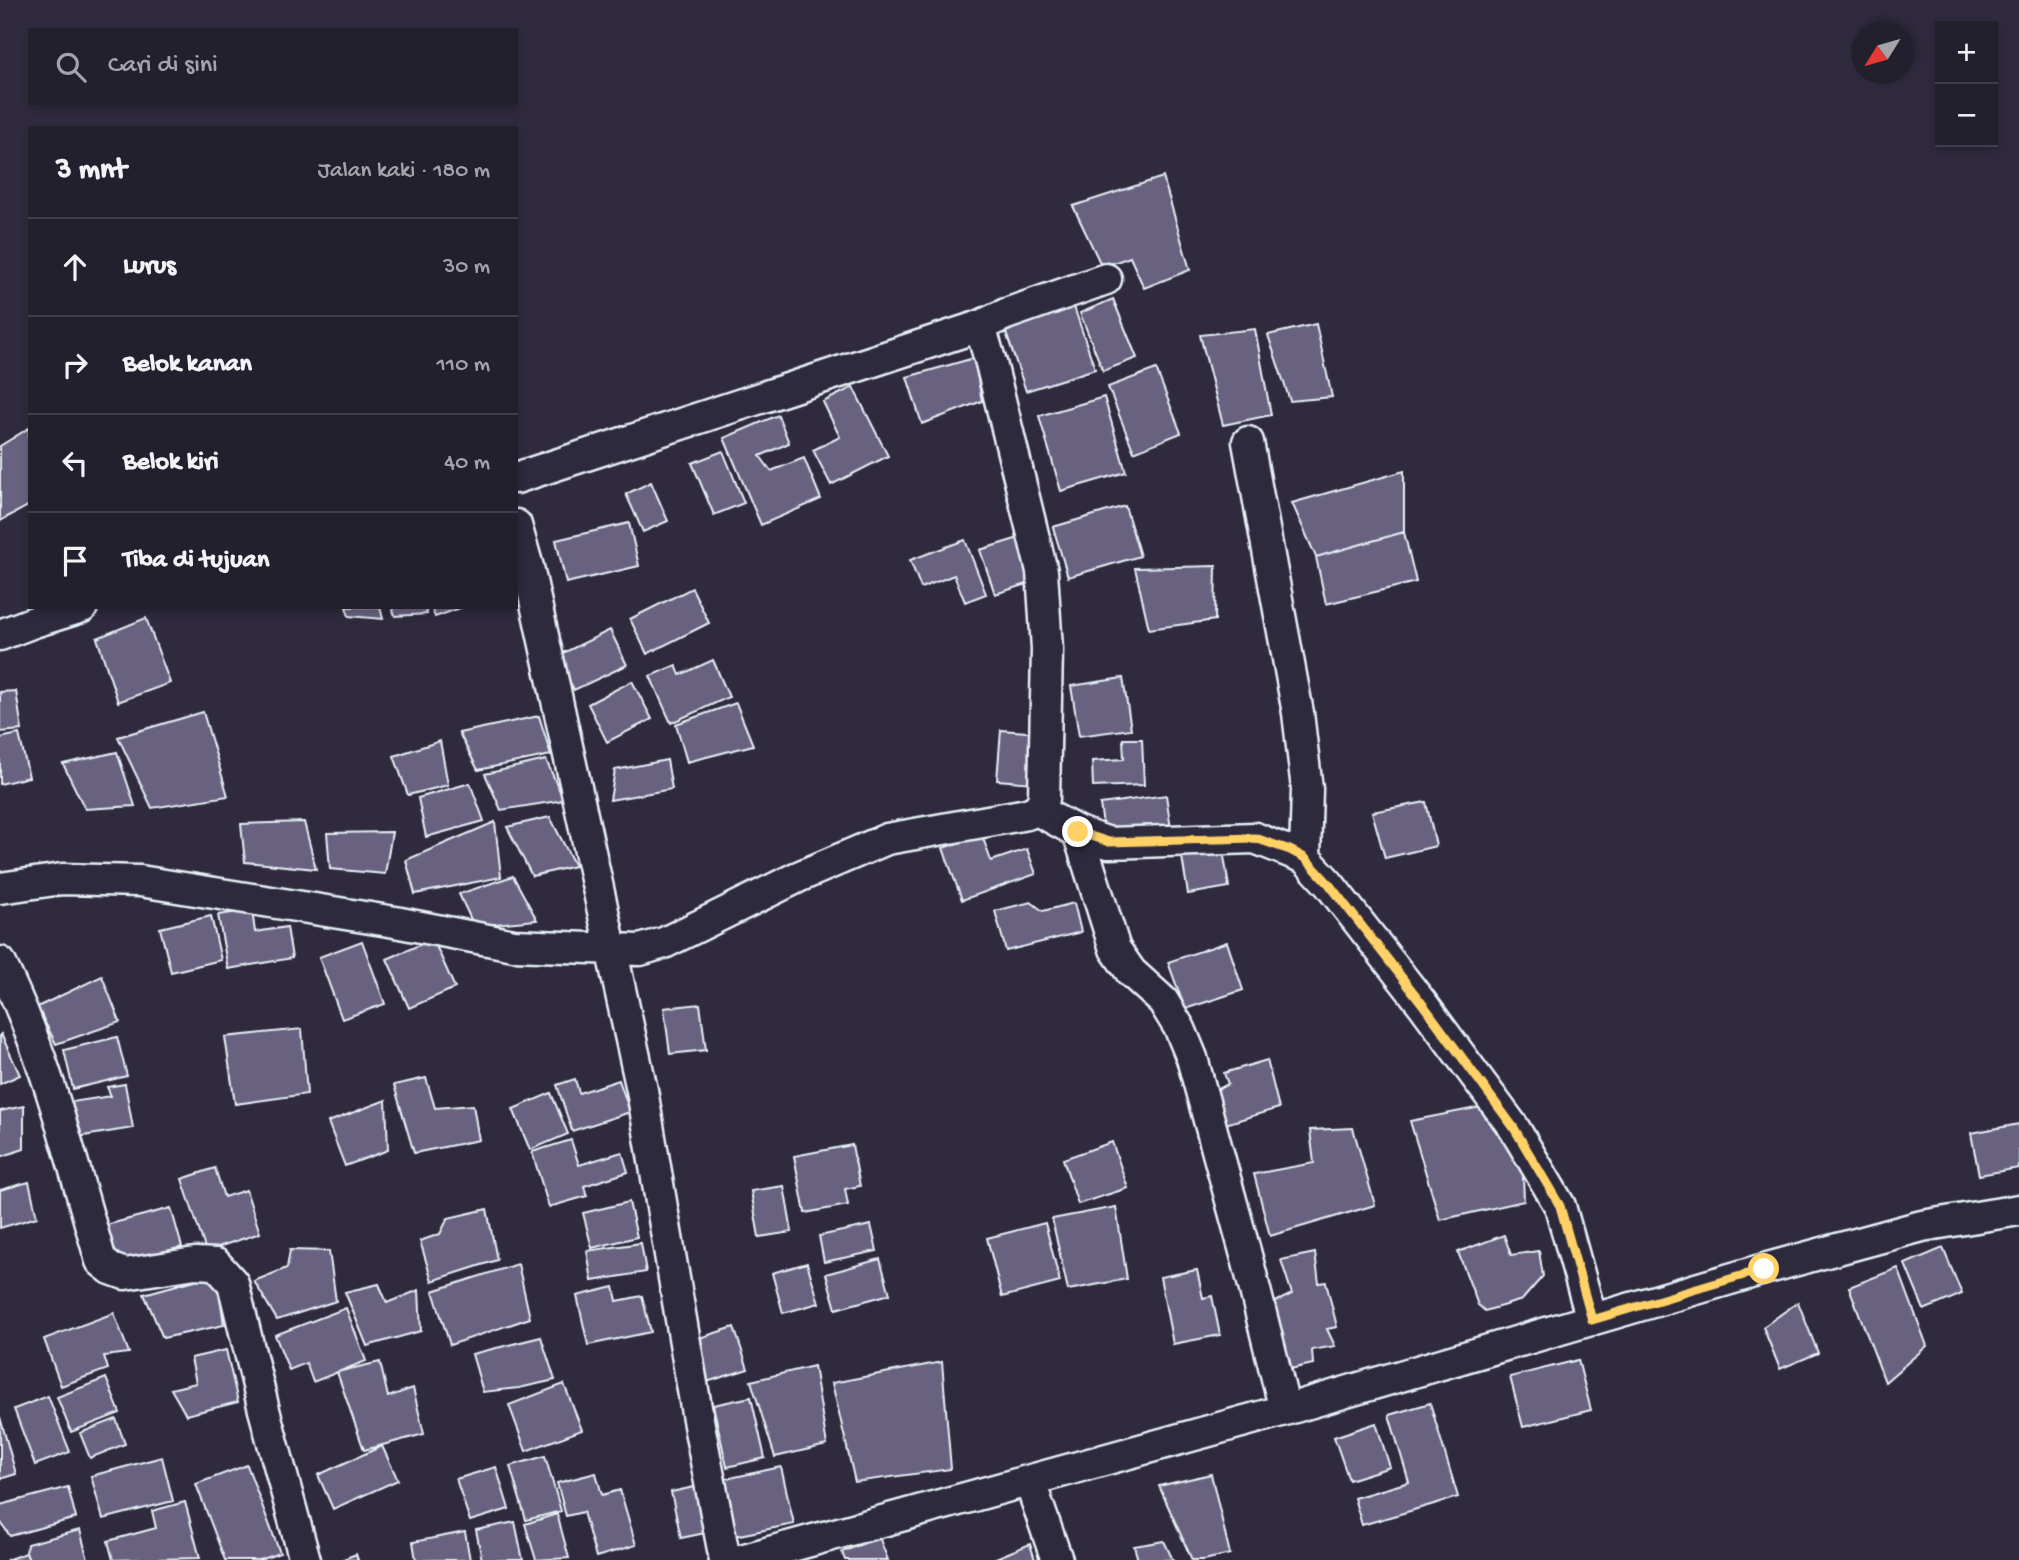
<!DOCTYPE html>
<html lang="id">
<meta charset="utf-8">
<style>
:root{--surface:#23202e;--page:#2b2836;--text:#f1f3f6;--muted:#a3a3aa;--line:#403e4a}
body{margin:0;font-family:"Gochi Hand",sans-serif;background:var(--page);color:var(--text)}
.controls{position:absolute;right:21px;top:21px;display:grid;overflow:hidden;border-radius:0px;box-shadow:0 4px 10px #0003}
.controls button{width:63px;height:63px;display:grid;place-items:center;padding:0;border:0;border-bottom:2px solid var(--line);background:var(--surface);color:var(--text);font:35px sans-serif}
.compass{position:absolute;left:1851px;top:21px;width:63px;height:63px;border-radius:50%;background:var(--surface);box-shadow:0 4px 10px #0003;rotate:233deg}
.stop{position:absolute;width:21px;height:21px;margin:-16px;border:5px solid #ffd166;border-radius:50%;background:#fff}
.stop.end{background:#ffd166;border-color:#fff;box-shadow:0 2px 7px #0008}
.list{margin:0;padding:0;list-style:none}
h2{display:flex;justify-content:space-between;align-items:center;height:91px;margin:0;padding:0 28px;font-size:30px}
h2 small{font-size:23px;font-weight:400;color:var(--muted)}
.list li{display:grid;grid-template-columns:46px 1fr auto;gap:21px;align-items:center;box-sizing:border-box;height:98px;padding:0 28px;border-top:2px solid var(--line)}
.list b{display:block;font-size:26px;white-space:nowrap}
.list em{font-size:23px;font-style:normal;color:var(--muted)}
.icon{flex:none;width:38px;height:38px;fill:none;stroke:currentColor;stroke-width:2;stroke-linecap:round;stroke-linejoin:round}
.map{position:relative;flex:none;width:2019px;height:1560px;overflow:hidden}
.search{position:absolute;background:var(--surface);box-shadow:0 4px 10px #0003;left:28px;top:28px;width:490px;height:77px;display:flex;align-items:center;gap:18px;box-sizing:border-box;padding:0 24px;border-radius:0px;color:var(--muted);font-size:26px}
.panel{position:absolute;background:var(--surface);box-shadow:0 4px 10px #0003;left:28px;top:126px;width:490px;height:483px;border-radius:0px}
.map>svg:first-child{display:block}
.building{fill:#686280;stroke:#e8f1f8;stroke-width:2}
.lines{fill:none;stroke-linecap:round;stroke-linejoin:round}
.minor-casing{stroke:#e8f1f8;stroke-width:35}
.minor{stroke:#2f2a3d;stroke-width:30}
.route{stroke:#ffd166;stroke-width:9}
</style>
<div class="map">
<svg width="2019" height="1560" viewBox="0 0 2019 1560">
<rect width="100%" height="100%" fill="#2f2a3d"/>
<filter id="ink" filterUnits="userSpaceOnUse"><feTurbulence type="fractalNoise" baseFrequency=".0143" numOctaves="2"/><feDisplacementMap in="SourceGraphic" scale="14" xChannelSelector="R" yChannelSelector="G"/><feConvolveMatrix kernelMatrix="1 2 1 2 8 2 1 2 1" color-interpolation-filters="sRGB"/></filter>
<g filter="url(#ink)">
<path class="building" d="M1163,177l27,93 -46,18 -14,-31 -28,10 -29,-61z
M1113,299l24,59 -34,13 -23,-58z
M1073,304l22,65 -69,22 -22,-64z
M1316,324l16,73 -42,4 -22,-66z
M1255,329l16,86 -48,10 -23,-90z
M974,358l8,43 -60,23 -15,-47z
M1156,369l25,64 -47,19 -26,-65z
M853,387l35,69 -57,29 -18,-35 27,-13 -17,-35z
M1104,397l22,75 -65,19 -22,-75z
M778,415l11,28 -29,13 11,15 33,-13 17,41 -60,26 -37,-87z
M29,428l1,77 -30,16v-75z
M723,451l21,52 -30,12 -22,-52z
M1404,471v61l-88,25 -24,-54z
M651,482l17,39 -25,11 -17,-38z
M1125,506l15,50 -72,21 -15,-50z
M629,523l10,43 -73,17 -10,-43z
M1404,532l12,50 -90,22 -10,-47z
M1022,537l15,44 -42,13 -15,-44z
M965,540l21,54 -21,8 -11,-27 -33,13 -11,-28z
M1216,566l-1,54 -66,9 -14,-61z
M692,588l17,35 -62,31 -17,-35z
M346,607h34l3,12 -34,-3z
M392,607h33l2,7 -32,2z
M431,607h32l-28,10z
M146,618l24,65 -52,19 -21,-64z
M610,630l17,35 -53,25 -17,-34z
M713,660l16,37 -58,26 -21,-47 26,-11 4,10z
M1123,678l8,51 -52,7 -8,-50z
M632,681l20,38 -45,23 -19,-38z
M16,691l6,39 -22,2v-40z
M736,703l17,42 -66,17 -11,-38z
M203,712l25,84 -76,12 -34,-71z
M539,716l12,39 -73,15 -19,-37z
M1001,730l37,3 -4,50 -37,-3z
M19,734l10,43 -29,7v-46z
M1123,739h19l2,46 -51,2 -1,-26 32,-2z
M440,741l8,44 -40,10 -14,-39z
M117,752l18,54 -50,3 -22,-45z
M546,760l18,40 -63,10 -16,-36z
M667,760l5,29 -62,11 5,-30z
M470,783l14,38 -58,16 -8,-39z
M1166,795l5,34 -66,11 -5,-36z
M1426,802l10,44 -51,12 -13,-46z
M550,817l25,49 -43,10 -25,-49z
M304,822l12,47 -71,-7 -4,-38z
M495,822l6,55 -86,17 -9,-34z
M392,832l-7,42 -55,-5 -3,-36z
M982,835l9,26 36,-12 9,25 -74,26 -19,-52z
M1222,844l7,43 -41,7 -7,-43z
M513,876l24,44 -63,6 -15,-32z
M1031,902l12,9 31,-8 7,29 -75,19 -11,-40z
M252,910l3,22 32,-5 5,31 -64,11 -10,-54z
M211,916l10,44 -50,12 -11,-44z
M433,939l22,49 -46,20 -22,-49z
M362,941l23,63 -43,15 -23,-62z
M1227,942l16,48 -58,19 -17,-47z
M102,976l18,46 -64,22 -19,-37z
M700,1004l6,46 -36,4 -6,-46z
M302,1029l5,65 -72,10 -10,-67z
M1,1034l19,41 -20,9v-49z
M117,1037l10,39 -54,13 -9,-39z
M1267,1060l12,48 -57,17 -11,-32 17,-9 -4,-11z
M426,1078l9,30 38,-3 6,35 -65,13 -20,-68z
M575,1079l4,14 40,-13 11,32 -58,19 -15,-46z
M125,1084l8,44 -62,10 -6,-35 46,-7 -4,-9z
M551,1093l17,41 -38,16 -17,-41z
M386,1100l2,50 -43,16 -17,-44z
M1491,1105l31,46 2,50 -84,19 -30,-99z
M24,1106v43l-24,8v-46z
M2019,1124v44l-40,7 -8,-42z
M1353,1128l22,77 -105,31 -16,-62 60,-11 -4,-33z
M571,1140l8,25 43,-13 6,20 -44,14 3,10 -38,11 -17,-55z
M1112,1142l16,46 -50,16 -15,-45z
M852,1145l8,41 -15,3 3,16 -43,8 -11,-57z
M215,1168l9,29 22,-7 14,43 -54,18 -24,-72z
M29,1182l8,35 -37,11v-38z
M784,1186l8,46 -33,5 -8,-46z
M629,1202l8,35 -45,11 -9,-35z
M1116,1207l11,72 -59,11 -16,-71z
M171,1208l11,39 -65,17 -11,-39z
M487,1209l10,51 -65,21 -12,-40 20,-7 8,-16z
M1045,1223l15,59 -58,15 -15,-59z
M871,1225l6,26 -53,11 -5,-26z
M1504,1235l7,20 28,-4 4,25 -21,24 -37,11 -7,-6 -20,-53z
M641,1243l5,29 -54,9 -5,-30z
M1943,1248l19,46 -38,16 -19,-46z
M290,1250l39,1 7,50 -59,19 -23,-39 33,-13z
M1315,1253l4,30 7,-1 11,45 -10,2 8,17 -23,4 1,14 -27,6 -19,-64 25,-12 -11,-34z
M880,1259l10,35 -54,15 -10,-35z
M807,1263l12,40 -36,10 -11,-40z
M518,1264l12,54 -80,27 -17,-54z
M1898,1268l29,78 -42,36 -36,-95z
M1197,1270l6,28 9,-2 8,39 -47,9 -13,-67z
M217,1274l7,51 -61,13 -19,-44z
M379,1284l8,19 32,-13 2,41 -54,15 -22,-54z
M614,1287l3,14 25,-5 9,36 -63,13 -11,-49z
M1798,1302l20,51 -38,16 -17,-42z
M346,1308l20,53 -53,21 -7,-19 -17,7 -14,-35z
M114,1313l15,40 -25,3 4,13 -47,17 -17,-47z
M734,1327l14,42 -51,16 -13,-42z
M541,1337l14,43 -36,8 -36,4 -11,-38z
M226,1350l12,52 -52,13 -15,-26 25,-6 -5,-25z
M1578,1360l13,50 -68,17 -13,-50z
M380,1362l8,35 25,-9 11,46 -60,16 -27,-78z
M942,1362l9,107 -96,13 -23,-99z
M814,1366l13,79 -52,12 -24,-76z
M106,1378l14,35 -49,19 -14,-35z
M564,1384l18,46 -56,21 -17,-46z
M48,1396l22,56 -35,13 -21,-56z
M751,1397l14,61 -38,9 -14,-62z
M1430,1403l28,94 -96,28 -8,-27 55,-16 -20,-67z
M0,1417l16,57 -16,5z
M116,1419l9,25 -35,14 -10,-25z
M1376,1423l14,44 -41,13 -15,-43z
M382,1446l16,34 -65,29 -15,-34z
M545,1456l16,55 -35,9 -16,-54z
M162,1457l11,44 -70,18 -12,-43z
M247,1465l33,88 -20,7h-35l-29,-76z
M496,1467l13,42 -39,12 -14,-42z
M781,1467l13,57 -65,13 -13,-56z
M596,1473l6,22 18,-5 16,55 -40,12 -13,-45 -17,4 -9,-33z
M1211,1474l19,80 -26,6h-12l-33,-74z
M699,1486l11,46 -29,6 -10,-46z
M68,1487l8,31 -66,18 -10,-15v-16z
M185,1502l15,56 -87,2 -5,-19 48,-13 -4,-17z
M557,1514l12,44 -33,2 -11,-36z
M515,1522l8,38h-41l-6,-30z
M80,1530l8,30h-59l-3,-7 1,-9z
M465,1532l5,28h-54l-3,-18z
M879,1537l9,23h-43l-3,-8z
M1164,1541l9,19h-35l-4,-14z
M1030,1544l5,16h-44z
M26,1553l3,7h-23z
M356,1554l2,6h-17z"/>
<g class="lines">
<g class="minor-casing">
<path id="minor" d="M1248,442l50,271 9,76 -2,69
M516,478l464,-152
M516,525l12,42 114,523 57,335 26,135
M0,635l34,-13 48,-15
M1037,810l41,22 31,11 146,-5 50,20 24,26 95,122 90,122 46,78 32,114
M1078,832l37,117 16,23 32,29 17,28 12,29 57,208 36,144
M0,888l62,-9 78,2 255,41 119,23 126,5 24,-7 134,-66 89,-38 140,-25 10,-4 7,-11 3,-150 -5,-78 -51,-208 -11,-37 26,-12 100,-35
M0,962c47,95 71,198 101,299l10,8 14,5 70,-11 21,1 17,19 31,127 41,150
M1030,1482l27,78
M741,1560l544,-150 479,-141 158,-43 97,-16"/>
</g>
<use href="#minor" class="minor"/>
</g>
</g>
<g class="lines" filter="url(#ink)">
<path class="route" d="M1078,832l31,10 146,-4 35,12 15,8 24,26 95,122 90,122 46,78 32,114 172,-51"/>
</g>
</svg>
<div class="controls">
<button>+</button>
<button>−</button>
</div>
<svg class="compass" viewBox="-18 -18 36 36"><path d="M0-13l5 13h-10z" fill="#e53935"/><path d="M0 13l5-13h-10z" fill="#a3a3aa"/></svg>
<div class="stop" style="left:1764px;top:1269px"></div>
<div class="stop end" style="left:1078px;top:832px"></div>
<div class="search"><svg class="icon" aria-label="search" viewBox="0 0 24 24"><circle cx="10" cy="10" r="6"/><path d="M15 15l6 6"/></svg>Cari di sini</div>
<section class="panel">
<h2>3 mnt<small>Jalan kaki · 180 m</small></h2>
<ul class="list">
<li><svg class="icon" aria-label="ahead" viewBox="0 0 24 24"><path d="M12 20V5M6 11l6-6 6 6"/></svg><div><b>Lurus</b></div><em>30 m</em></li>
<li><svg class="icon" aria-label="right" viewBox="0 0 24 24"><path d="M7 20v-9h11M14 6l5 5-5 5"/></svg><div><b>Belok kanan</b></div><em>110 m</em></li>
<li><svg class="icon" aria-label="left" viewBox="0 0 24 24"><path d="M17 20v-9H6M10 6l-5 5 5 5"/></svg><div><b>Belok kiri</b></div><em>40 m</em></li>
<li><svg class="icon" aria-label="arrive" viewBox="0 0 24 24"><path d="M6 21V4h12l-3 4 3 4H6"/></svg><div><b>Tiba di tujuan</b></div></li>
</ul>
</section>
</div>
